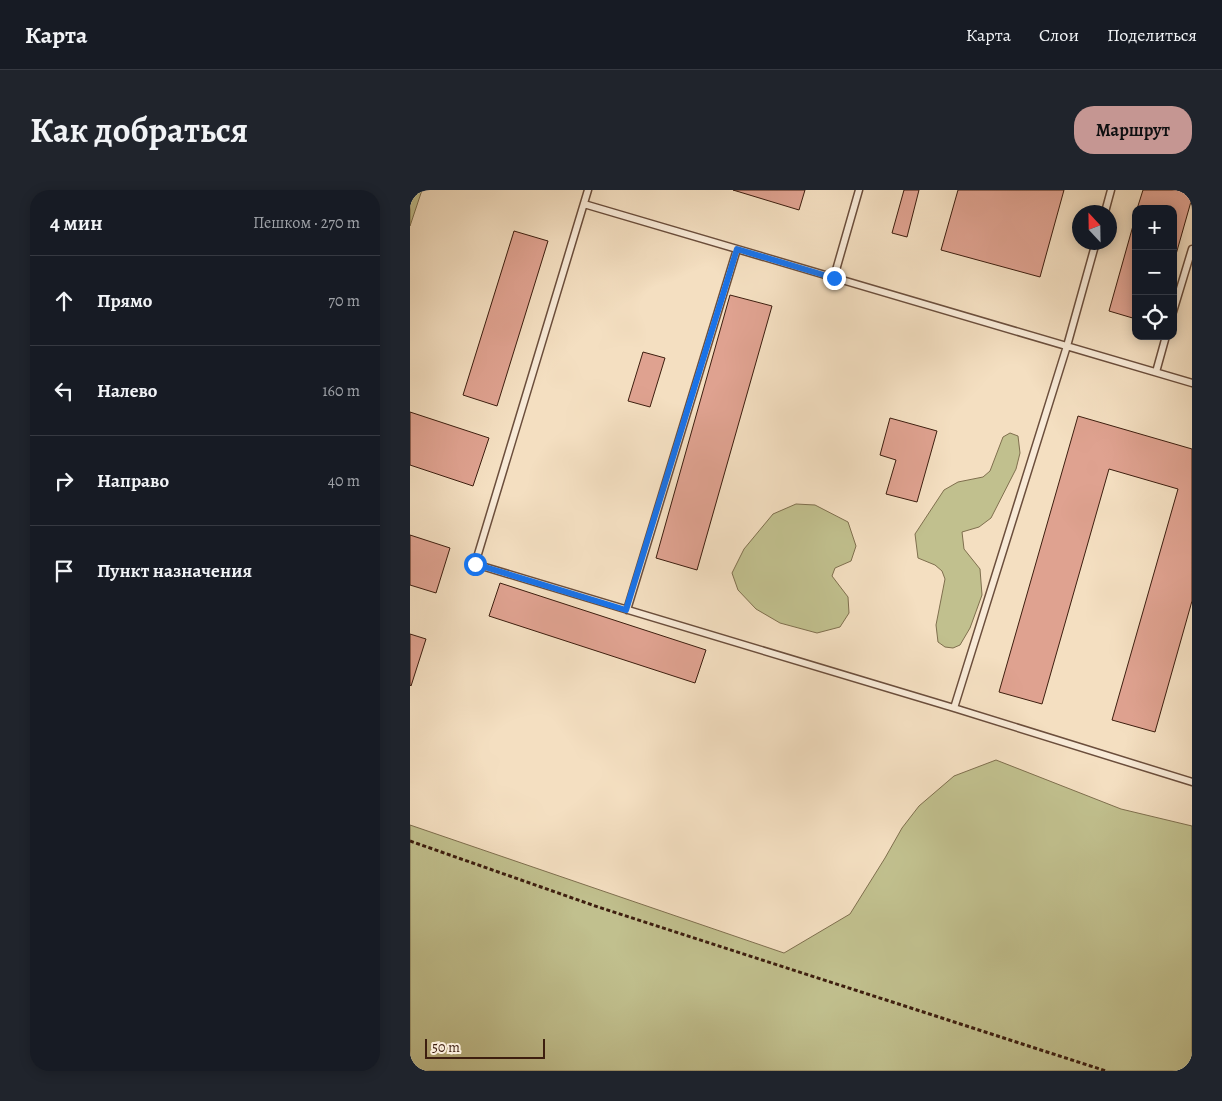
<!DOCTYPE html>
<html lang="ru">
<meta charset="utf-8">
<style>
:root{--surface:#171b24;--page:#20242c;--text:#f1f3f6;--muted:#9ea1a6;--line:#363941;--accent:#c59692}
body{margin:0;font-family:Alegreya,serif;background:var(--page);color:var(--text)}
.controls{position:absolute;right:15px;top:15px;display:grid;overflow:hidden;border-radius:10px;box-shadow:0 2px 12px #0003}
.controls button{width:45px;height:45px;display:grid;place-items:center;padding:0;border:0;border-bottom:1px solid var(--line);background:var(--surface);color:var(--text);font:25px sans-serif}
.compass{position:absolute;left:662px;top:15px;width:45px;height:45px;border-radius:50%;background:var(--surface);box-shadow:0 2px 12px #0003;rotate:338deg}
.scale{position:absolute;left:15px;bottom:12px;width:120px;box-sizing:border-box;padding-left:5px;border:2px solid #3d1e0f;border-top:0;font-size:14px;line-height:18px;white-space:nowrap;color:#3d1e0f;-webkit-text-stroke:4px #f8ead7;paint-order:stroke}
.stop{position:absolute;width:15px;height:15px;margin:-11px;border:4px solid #1a73e8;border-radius:50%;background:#fff}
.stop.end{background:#1a73e8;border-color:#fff;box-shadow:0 1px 5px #0008}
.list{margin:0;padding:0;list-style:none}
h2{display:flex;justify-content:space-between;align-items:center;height:65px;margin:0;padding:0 20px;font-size:21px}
h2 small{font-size:16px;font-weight:400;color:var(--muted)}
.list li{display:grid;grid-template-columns:32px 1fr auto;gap:15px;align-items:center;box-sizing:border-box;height:90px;padding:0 20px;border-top:1px solid var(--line)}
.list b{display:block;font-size:19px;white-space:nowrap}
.list em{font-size:16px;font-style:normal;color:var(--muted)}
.icon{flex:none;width:28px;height:28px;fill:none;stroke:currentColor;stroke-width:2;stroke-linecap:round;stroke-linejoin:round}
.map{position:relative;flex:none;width:782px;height:881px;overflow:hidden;border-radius:20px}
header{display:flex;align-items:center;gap:30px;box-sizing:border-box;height:70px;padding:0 25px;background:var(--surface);border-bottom:1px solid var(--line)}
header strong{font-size:24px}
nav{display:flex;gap:28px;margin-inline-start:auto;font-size:18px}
.intro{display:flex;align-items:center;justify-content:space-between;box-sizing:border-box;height:120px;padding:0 30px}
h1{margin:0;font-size:35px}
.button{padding:12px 22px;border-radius:20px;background:var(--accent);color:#111;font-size:18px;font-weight:700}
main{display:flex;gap:30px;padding:0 30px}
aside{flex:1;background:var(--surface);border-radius:20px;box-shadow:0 2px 12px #0003}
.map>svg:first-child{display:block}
.green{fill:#c1c08e;stroke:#7f6f4e}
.building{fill:#dfa290;stroke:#3d1e0f}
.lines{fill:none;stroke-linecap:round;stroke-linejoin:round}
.service-casing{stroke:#6b4e3c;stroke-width:9}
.path{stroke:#3d1e0f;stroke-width:3;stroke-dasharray:4 2.5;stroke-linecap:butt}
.service{stroke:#f8ead7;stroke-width:6}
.route{stroke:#1a73e8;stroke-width:6}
</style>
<header>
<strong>Карта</strong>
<nav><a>Карта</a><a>Слои</a><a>Поделиться</a></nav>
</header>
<div class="intro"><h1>Как добраться</h1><a class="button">Маршрут</a></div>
<main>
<aside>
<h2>4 мин<small>Пешком · 270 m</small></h2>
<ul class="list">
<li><svg class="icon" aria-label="ahead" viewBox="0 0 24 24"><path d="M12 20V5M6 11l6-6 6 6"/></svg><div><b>Прямо</b></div><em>70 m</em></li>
<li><svg class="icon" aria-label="left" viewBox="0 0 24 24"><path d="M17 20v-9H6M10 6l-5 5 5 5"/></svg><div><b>Налево</b></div><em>160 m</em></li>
<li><svg class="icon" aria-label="right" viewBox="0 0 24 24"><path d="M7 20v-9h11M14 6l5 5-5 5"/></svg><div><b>Направо</b></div><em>40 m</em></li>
<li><svg class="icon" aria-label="arrive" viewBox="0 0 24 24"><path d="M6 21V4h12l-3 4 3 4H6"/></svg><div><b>Пункт назначения</b></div></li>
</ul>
</aside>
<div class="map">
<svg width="782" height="881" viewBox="0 0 782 881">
<rect width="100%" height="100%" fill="#f4dfc1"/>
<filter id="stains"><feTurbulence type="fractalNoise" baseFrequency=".004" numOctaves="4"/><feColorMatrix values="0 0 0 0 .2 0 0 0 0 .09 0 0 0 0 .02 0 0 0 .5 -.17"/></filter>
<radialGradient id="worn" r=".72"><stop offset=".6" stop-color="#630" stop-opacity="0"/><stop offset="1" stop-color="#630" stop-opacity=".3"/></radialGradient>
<path class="green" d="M0,0h12l-12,36z
M600,243l8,3 2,17 -4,16 -25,49 -12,9 -17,5 2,17 16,20 2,26 -12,33 -10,17 -7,3 -8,-1 -7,-5 -2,-17 9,-46 -3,-8 -7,-6 -17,-7 -3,-24 29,-44 14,-8 25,-5 7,-6 13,-34z
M386,314l19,1 33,17 8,24 -5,15 -16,7 -3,8 16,21 1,16 -9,14 -23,6 -37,-10 -24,-14 -18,-19 -6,-17 12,-24 29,-35z
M586,570l125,49 71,17v245h-782v-246l374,128 66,-39 35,-56 17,-30 17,-22 35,-30z"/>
<path class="building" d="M323,0h72l-6,20z
M494,0h15l-12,47 -15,-4z
M548,0h106l-24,87 -99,-27z
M733,0h49v8l-19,67v-56h-36z
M726,25v104l-27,-8z
M104,41l34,10 -51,165 -34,-11z
M320,105l42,11 -75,264 -41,-12z
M233,162l22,6 -15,49 -22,-6z
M0,222l79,26 -16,48 -63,-21z
M668,226l114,33v152l-37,131 -43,-12 66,-231 -69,-20 -67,235 -43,-12z
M480,228l47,13 -20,71 -31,-8 10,-34 -16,-5z
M0,345l40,13 -14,45 -26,-8z
M90,393l206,67 -11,33 -206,-67z
M0,444l16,5 -15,47 -1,-1z"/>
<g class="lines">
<g class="service-casing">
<path id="service" d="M178,0l-113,374 479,144 238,74
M174,14l608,179
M695,22l6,-22
M424,87l25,-87
M763,122l19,-63
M746,182l10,-36
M217,420l110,-361
M544,518l113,-362 29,-104"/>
</g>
<path class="path" d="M0,651l188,66 508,164"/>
<use href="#service" class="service"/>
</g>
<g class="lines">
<path class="route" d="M65,374l151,46 111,-361 97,29"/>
</g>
<rect width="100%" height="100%" filter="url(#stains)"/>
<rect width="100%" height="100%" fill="url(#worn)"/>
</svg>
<div class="controls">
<button>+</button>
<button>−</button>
<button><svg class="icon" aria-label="locate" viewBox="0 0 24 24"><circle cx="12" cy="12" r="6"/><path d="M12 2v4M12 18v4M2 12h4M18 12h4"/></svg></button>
</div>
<svg class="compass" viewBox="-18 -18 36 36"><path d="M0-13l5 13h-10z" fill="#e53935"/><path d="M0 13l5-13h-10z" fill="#9ea1a6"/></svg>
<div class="scale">50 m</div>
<div class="stop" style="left:65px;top:374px"></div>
<div class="stop end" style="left:424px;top:88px"></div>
</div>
</main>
